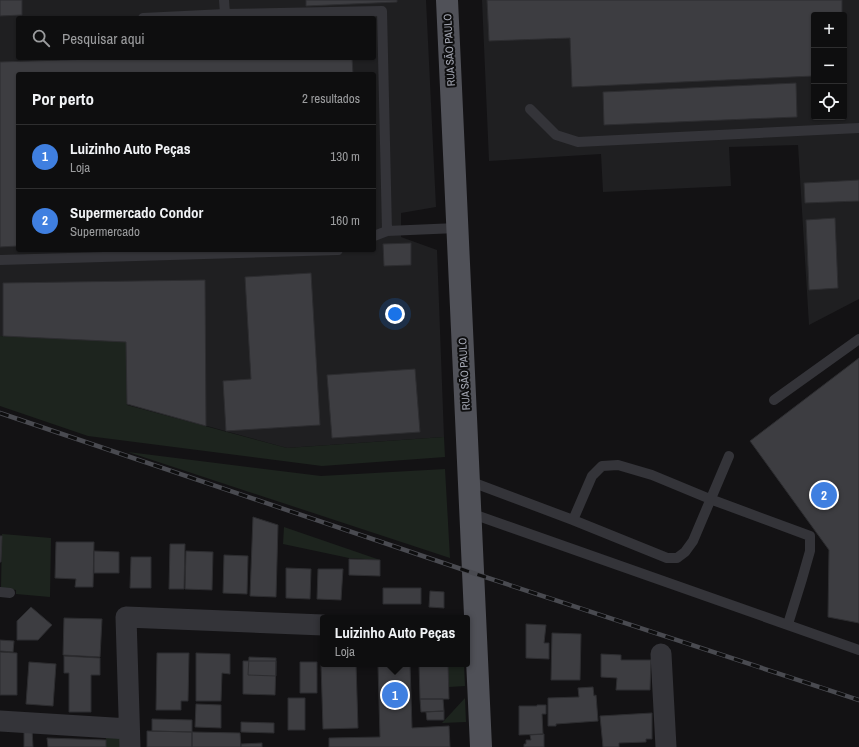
<!DOCTYPE html>
<html lang="pt">
<meta charset="utf-8">
<style>
:root{--surface:#0e0e0f;--page:#1c1c1d;--text:#f1f3f6;--muted:#9b9c9e;--line:#2e2e2f;--accent:#2563eb}
body{margin:0;font-family:"Archivo Narrow",sans-serif;background:var(--page);color:var(--text)}
.controls{position:absolute;right:12px;top:12px;display:grid;overflow:hidden;border-radius:4px;box-shadow:0 1px 3px #0004}
.controls button{width:36px;height:36px;display:grid;place-items:center;padding:0;border:0;border-bottom:1px solid var(--line);background:var(--surface);color:var(--text);font:20px sans-serif}
.you{position:absolute;left:395px;top:314px;width:14px;height:14px;margin:-10px;border:3px solid #fff;border-radius:50%;background:#1a73e8;box-shadow:0 0 0 6px #1a73e833}
.badge{display:grid;place-items:center;width:26px;height:26px;border-radius:50%;background:var(--accent);color:#fff;font-size:13px;font-weight:700}
.pin{position:absolute;translate:-50% -50%;border:2px solid #fff;box-shadow:0 1px 4px #0006}
.popup{position:absolute;left:320px;top:615px;width:150px;height:52px;box-sizing:border-box;display:grid;place-content:center;border-radius:4px;background:var(--surface);filter:drop-shadow(0 1px 3px #0005);font-size:13px;white-space:nowrap;color:var(--muted)}
.popup b{font-size:15px;color:var(--text)}
.popup::after{content:'';position:absolute;left:50%;top:100%;margin-left:-8px;border:8px solid transparent;border-top-color:var(--surface)}
.list{margin:0;padding:0;list-style:none}
h2{display:flex;justify-content:space-between;align-items:center;height:52px;margin:0;padding:0 16px;font-size:17px}
h2 small{font-size:13px;font-weight:400;color:var(--muted)}
.list li{display:grid;grid-template-columns:26px 1fr auto;gap:12px;align-items:center;box-sizing:border-box;height:64px;padding:0 16px;border-top:1px solid var(--line)}
.list b{display:block;font-size:15px;white-space:nowrap}
.list p{margin:0;font-size:13px;white-space:nowrap;color:var(--muted)}
.list em{font-size:13px;font-style:normal;color:var(--muted)}
.icon{flex:none;width:22px;height:22px;fill:none;stroke:currentColor;stroke-width:2;stroke-linecap:round;stroke-linejoin:round}
.map{position:relative;flex:none;width:859px;height:747px;overflow:hidden}
.search{position:absolute;background:var(--surface);box-shadow:0 1px 3px #0004;left:16px;top:16px;width:360px;height:44px;display:flex;align-items:center;gap:10px;box-sizing:border-box;padding:0 14px;border-radius:4px;color:var(--muted);font-size:15px}
.panel{position:absolute;background:var(--surface);box-shadow:0 1px 3px #0004;left:16px;top:72px;width:360px;height:180px;border-radius:4px}
.map>svg:first-child{display:block}
.built{fill:#1f1f21;fill-rule:evenodd}
.green{fill:#1d241e}
.building{fill:#3d3d41;stroke:#2d2d30}
.lines{fill:none;stroke-linecap:round;stroke-linejoin:round}
.service{stroke:#343439;stroke-width:10}
.minor{stroke:#343439;stroke-width:21}
.primary{stroke:#505158;stroke-width:22}
.rail-casing{stroke:#494a50;stroke-width:4.5}
.rail{stroke:#0e0e0f;stroke-width:3;stroke-dasharray:9;stroke-linecap:butt}
.labels{text-anchor:middle;stroke-width:4;stroke-linejoin:round;paint-order:stroke}
.street-label{font-size:11px;fill:#a5a8b4;stroke:#0e0e0f}
</style>
<div class="map">
<svg width="859" height="747" viewBox="0 0 859 747">
<rect width="100%" height="100%" fill="#131214"/>
<path class="built" d="M0,0h426l10,207 -35,6v24l36,13 7,187 -157,11 -160,-44 -1,-62 -126,-6zM18,18h356v40h-356zM18,74h356v176h-356z
M482,0h377v299l-50,26 -11,-180 -69,2 2,39 -128,6 -2,-38 -112,7zM814,15h30v102h-30z"/>
<path class="green" d="M0,336l126,6 1,63 160,43 157,-11 1,20 -123,9 -234,-30 -88,-30z
M128,452l193,24 124,-7 5,89z
M284,527l96,33 -31,-2 -66,-14z
M2,534l49,4 -1,59 -34,-3v-4l-15,-2z
M448,664h16l1,22 -16,1z
M465,698l1,24 -24,1z
M106,733l16,1 1,13h-17z"/>
<path class="building" d="M0,0h22v15l-22,1z
M306,0h91v2l-91,4z
M487,0h355v15h-28v61l-242,11 -2,-49 -81,3z
M92,58h260l1,16h-335v172l-18,1v-185l92,-3z
M796,83l1,34 -193,8 -1,-33z
M859,180v21l-54,2 -1,-20z
M835,218l3,70 -29,2 -3,-70z
M411,243v22l-27,1 -1,-22z
M311,273l9,152 -94,6 -3,-50 28,-2 -6,-102z
M205,280l1,146 -79,-22 -1,-62 -123,-6v-53z
M859,358v265l-31,-6 1,-67 -79,-109z
M415,369l5,63 -88,6 -5,-63z
M253,517l25,8 -2,72 -26,-1z
M0,536h2l-1,26h-1z
M56,542h38l-1,45h-18l1,-8 -21,-1z
M170,544h15l-1,45h-15z
M94,551l25,1v21h-25z
M186,551l27,1 -1,38 -27,-1z
M224,555l24,1 -1,38 -24,-1z
M131,557h20v31h-21z
M349,559l31,1v16l-31,-1z
M286,568l25,1 -1,30 -24,-1z
M318,569h25l-2,31 -24,-1z
M383,588h38v16h-38z
M430,591l14,1v16l-15,-1z
M31,607l21,18 -14,15h-21v-19z
M64,618l38,1 -2,38 -37,-2z
M526,624l20,1 -2,18h5v16l-23,-1z
M552,633l29,1 -1,46h-29z
M0,640l14,1 -1,11 -13,-1z
M0,652l17,1v42h-17z
M157,653h32l-1,48h-7v9h-25z
M196,653l34,1v20l-8,-1 -1,28h-25z
M601,654l20,1v5h30l-1,30h-34l1,-12 -16,-1z
M64,656l36,2v17h-9v37h-22v-39h-5z
M249,657l27,1v18l-28,-1z
M243,661h33l-1,34 -32,-1z
M29,662l27,2 -3,42 -27,-2z
M300,662h17v31h-17z
M321,663h2v1h33l2,64 -35,1z
M419,664h29l1,35h-29z
M410,665l2,63 37,-2 1,21h-121v-9l51,-1 -2,-71z
M593,687l1,9 2,-1 2,26 -42,3v2h-8v-28l31,-1 -1,-9z
M288,698h17v32h-17z
M420,699h23l1,12 -23,1z
M196,704l25,1v23l-26,-1z
M537,705h9v9h-4l1,20 -24,1v-29h18z
M444,711v9h-17l-1,-8z
M652,713v26h-6v3l-27,1v4h-16l-3,-31z
M152,719l40,1v12l-40,-1z
M241,722l33,1v10l-33,-1z
M24,728h8l1,19h-9z
M147,731l45,1v15h-45z
M192,732l48,1 1,14h-49z
M544,734v13h-20v-3h2v-4h5l-1,-5z
M47,738l59,2v7h-58z
M262,743v4h-21v-3z"/>
<g class="lines">
<path class="service" d="M225,14l157,-3 5,220
M143,18l82,-4 -1,-14
M530,109l26,26 22,7 281,-14
M374,236l13,-5 70,-3
M0,260l338,-10
M774,400l85,-61
M469,481l104,39 94,38h10l8,-6 8,-11 36,-85
M470,513l389,137
M573,520l19,-44 10,-10 16,-1 34,10 58,24 100,37v15l-8,28 -14,45
M0,592l10,1"/>
<path class="minor" d="M661,654l5,93
M0,721l129,8
M130,747l-4,-130 197,8"/>
<path class="primary" d="M447,0l34,747"/>
<g class="rail-casing">
<path id="rail" d="M0,413l473,160 386,127"/>
</g>
<use href="#rail" class="rail"/>
</g>
<g class="labels">
<g class="street-label">
<text transform="translate(449 50) rotate(-93)" y="4">RUA SÃO PAULO</text>
<text transform="translate(464 374) rotate(-93)" y="4">RUA SÃO PAULO</text>
</g>
</g>
</svg>
<div class="controls">
<button>+</button>
<button>−</button>
<button><svg class="icon" aria-label="locate" viewBox="0 0 24 24"><circle cx="12" cy="12" r="6"/><path d="M12 2v4M12 18v4M2 12h4M18 12h4"/></svg></button>
</div>
<div class="you"></div>
<div class="pin badge" style="left:395px;top:695px;background:#3f7fe0">1</div>
<div class="popup"><b>Luizinho Auto Peças</b>Loja</div>
<div class="pin badge" style="left:824px;top:495px;background:#3f7fe0">2</div>
<div class="search"><svg class="icon" aria-label="search" viewBox="0 0 24 24"><circle cx="10" cy="10" r="6"/><path d="M15 15l6 6"/></svg>Pesquisar aqui</div>
<section class="panel">
<h2>Por perto<small>2 resultados</small></h2>
<ul class="list">
<li><span class="badge" style="background:#3f7fe0">1</span><div><b>Luizinho Auto Peças</b><p>Loja</p></div><em>130 m</em></li>
<li><span class="badge" style="background:#3f7fe0">2</span><div><b>Supermercado Condor</b><p>Supermercado</p></div><em>160 m</em></li>
</ul>
</section>
</div>
